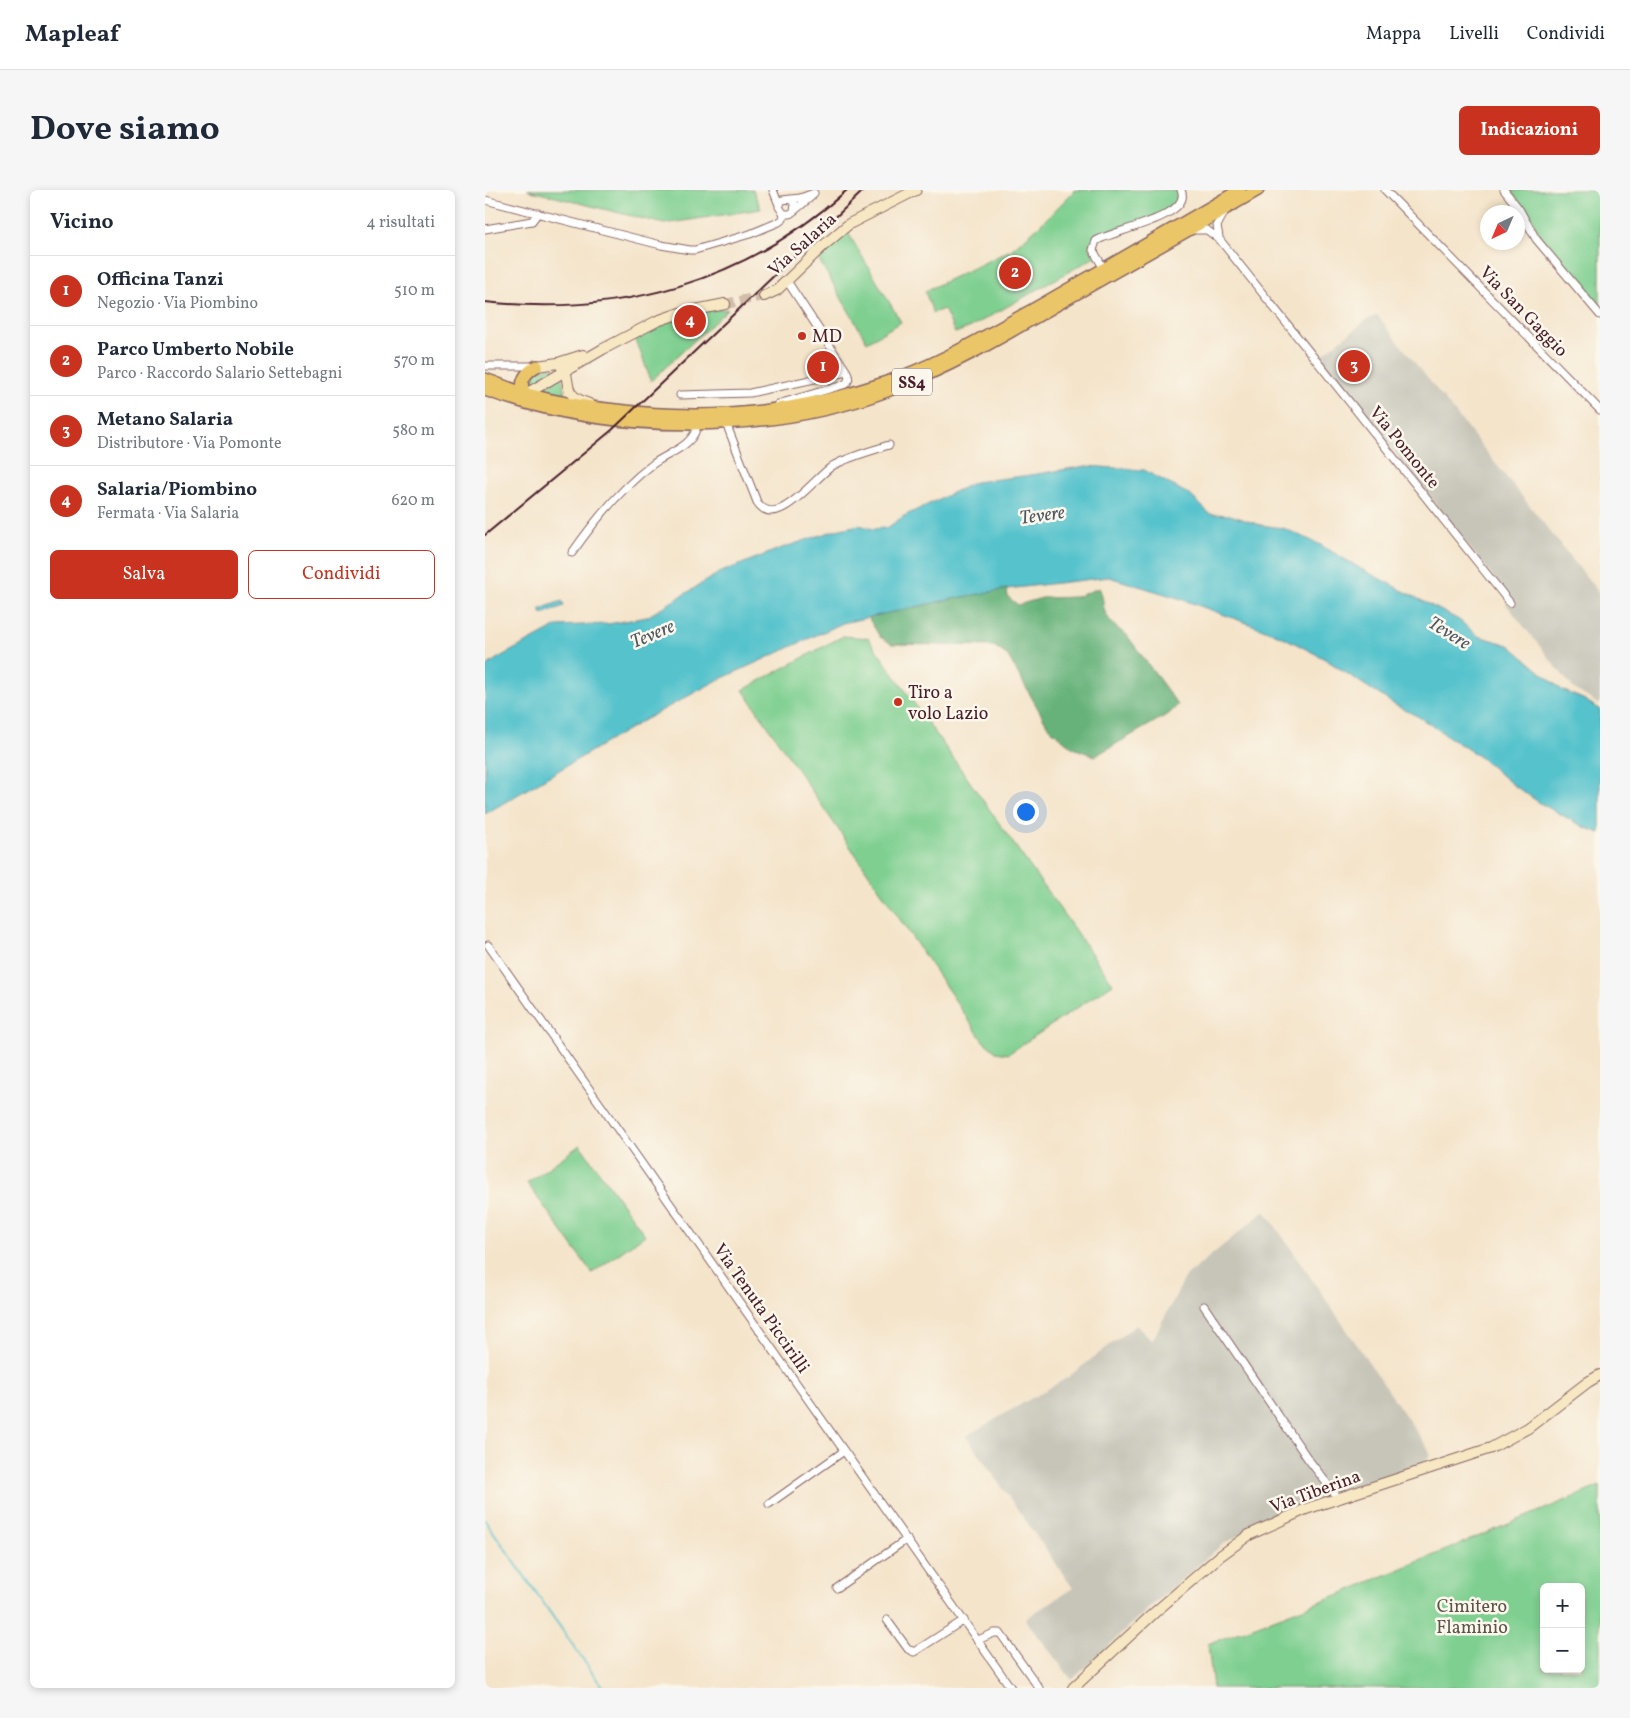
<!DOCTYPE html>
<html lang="it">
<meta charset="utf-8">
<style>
:root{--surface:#fff;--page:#f6f6f7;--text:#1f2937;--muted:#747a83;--line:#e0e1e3;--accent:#c8321e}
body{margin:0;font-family:Vollkorn,serif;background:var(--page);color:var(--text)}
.controls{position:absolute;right:15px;bottom:15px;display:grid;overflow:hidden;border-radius:8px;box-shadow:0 2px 8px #0003}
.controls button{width:45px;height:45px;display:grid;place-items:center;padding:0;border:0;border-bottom:1px solid var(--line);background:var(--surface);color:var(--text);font:25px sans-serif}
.compass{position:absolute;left:995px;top:15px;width:45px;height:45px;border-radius:50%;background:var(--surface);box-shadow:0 2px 8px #0003;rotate:224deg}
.you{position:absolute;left:540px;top:621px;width:18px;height:18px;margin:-12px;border:4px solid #fff;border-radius:50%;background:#1a73e8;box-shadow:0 0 0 8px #1a73e833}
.badge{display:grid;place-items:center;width:32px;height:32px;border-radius:50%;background:var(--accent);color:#fff;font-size:16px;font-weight:700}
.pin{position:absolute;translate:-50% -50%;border:2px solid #fff;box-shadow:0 1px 5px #0006}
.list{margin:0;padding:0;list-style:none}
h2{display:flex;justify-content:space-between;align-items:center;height:65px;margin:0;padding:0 20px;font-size:21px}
h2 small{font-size:16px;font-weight:400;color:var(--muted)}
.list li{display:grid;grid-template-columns:32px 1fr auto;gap:15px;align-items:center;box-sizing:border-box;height:70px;padding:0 20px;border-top:1px solid var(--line)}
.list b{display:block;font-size:19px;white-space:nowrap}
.list p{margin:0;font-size:16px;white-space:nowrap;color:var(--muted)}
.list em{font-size:16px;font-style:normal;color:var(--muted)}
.actions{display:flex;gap:10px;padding:15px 20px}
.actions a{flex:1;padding:11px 0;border:1px solid var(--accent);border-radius:8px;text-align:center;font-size:18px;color:var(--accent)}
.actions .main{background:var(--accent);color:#fff}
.map{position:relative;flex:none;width:1115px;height:1498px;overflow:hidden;border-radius:8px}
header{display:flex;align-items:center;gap:30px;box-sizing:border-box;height:70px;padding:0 25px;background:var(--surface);border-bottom:1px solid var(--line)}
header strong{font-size:24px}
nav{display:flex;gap:28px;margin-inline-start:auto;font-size:18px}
.intro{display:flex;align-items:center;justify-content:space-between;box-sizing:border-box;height:120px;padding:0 30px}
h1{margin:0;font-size:35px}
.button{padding:12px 22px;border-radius:8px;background:var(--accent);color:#fff;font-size:18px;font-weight:700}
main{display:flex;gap:30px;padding:0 30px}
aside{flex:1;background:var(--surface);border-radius:8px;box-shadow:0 2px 8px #0003}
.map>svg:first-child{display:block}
.industrial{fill:#c6c5b8}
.green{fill:#7ecf90;stroke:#64775e;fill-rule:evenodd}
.forest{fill:#66b27a;stroke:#586852}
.water{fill:#55c2cc;stroke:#50707c}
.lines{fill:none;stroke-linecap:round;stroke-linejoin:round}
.stream{stroke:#55c2cc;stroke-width:2}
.secondary-tunnel{stroke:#d2bdaa;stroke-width:10;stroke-dasharray:10 5;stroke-linecap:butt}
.street-casing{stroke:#866463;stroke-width:9}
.secondary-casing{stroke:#866463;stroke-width:12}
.primary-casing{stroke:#866463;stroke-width:14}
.street{stroke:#fff;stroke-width:7}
.secondary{stroke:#f7e8c3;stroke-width:10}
.primary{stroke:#ebc669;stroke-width:11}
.rail{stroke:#4a1f2b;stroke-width:2}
.poi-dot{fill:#c8321e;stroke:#fbf7ec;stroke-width:2}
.labels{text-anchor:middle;stroke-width:5;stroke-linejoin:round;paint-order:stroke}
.shield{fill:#fbf7ec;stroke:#7f6065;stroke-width:1}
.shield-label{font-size:16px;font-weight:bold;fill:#4a1f2b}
.street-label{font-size:18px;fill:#4a1f2b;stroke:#fbf7ec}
.poi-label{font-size:18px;fill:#4a1f2b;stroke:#fbf7ec;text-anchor:start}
.park-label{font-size:18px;fill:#5a5449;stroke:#fbf7ec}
.water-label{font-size:19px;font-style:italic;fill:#4e5863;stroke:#fbf7ec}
</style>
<header>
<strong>Mapleaf</strong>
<nav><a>Mappa</a><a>Livelli</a><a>Condividi</a></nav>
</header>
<div class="intro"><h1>Dove siamo</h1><a class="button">Indicazioni</a></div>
<main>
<aside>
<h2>Vicino<small>4 risultati</small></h2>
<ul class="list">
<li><span class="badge">1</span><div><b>Officina Tanzi</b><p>Negozio · Via Piombino</p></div><em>510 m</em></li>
<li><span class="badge">2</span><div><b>Parco Umberto Nobile</b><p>Parco · Raccordo Salario Settebagni</p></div><em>570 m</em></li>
<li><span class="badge">3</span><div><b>Metano Salaria</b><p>Distributore · Via Pomonte</p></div><em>580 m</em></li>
<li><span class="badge">4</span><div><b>Salaria/Piombino</b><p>Fermata · Via Salaria</p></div><em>620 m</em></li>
</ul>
<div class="actions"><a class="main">Salva</a><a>Condividi</a></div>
</aside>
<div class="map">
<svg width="1115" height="1498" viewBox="0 0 1115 1498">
<rect width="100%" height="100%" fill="#fbf7ec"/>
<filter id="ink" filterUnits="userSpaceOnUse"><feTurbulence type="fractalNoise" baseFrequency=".02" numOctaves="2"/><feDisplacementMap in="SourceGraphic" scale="10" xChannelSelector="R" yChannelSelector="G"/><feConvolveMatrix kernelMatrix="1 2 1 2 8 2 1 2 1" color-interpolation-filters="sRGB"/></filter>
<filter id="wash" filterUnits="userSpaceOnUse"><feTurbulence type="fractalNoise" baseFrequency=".0096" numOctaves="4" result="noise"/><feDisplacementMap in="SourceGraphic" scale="20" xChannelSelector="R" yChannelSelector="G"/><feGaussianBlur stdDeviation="1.12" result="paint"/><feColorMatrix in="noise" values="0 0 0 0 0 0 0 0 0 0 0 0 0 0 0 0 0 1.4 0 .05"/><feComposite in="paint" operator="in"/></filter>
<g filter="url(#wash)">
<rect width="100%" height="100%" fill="#f4e4ca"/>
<path class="industrial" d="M892,125l223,279v111l-27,-17 -67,-84 5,-4 -192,-243 49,-38z
M780,1021l164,239v6l-7,9 -131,43 -68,36 -76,66 -75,70 -47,-61 48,-31 -107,-152 101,-58 69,-53 16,16 34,-65z"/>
<path class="green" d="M42,0h226l8,19 -97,15z
M590,0h101l2,10 -10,10 -32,14 -28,7 -18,11 -1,5 6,10 -124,70 -16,6 -11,-24 -11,4 -8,-22 86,-41 27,-23z
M1026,0h89v119l-58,-69 -9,-19z
M362,41l54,91 -34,20 -48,-82z
M243,119l-77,72 -16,-44 34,-17 20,3 5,-2 9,-7 6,-4z
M66,177l4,2 1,3 -28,16 -3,-6 10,-11z
M77,186l3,21 -25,-5v-2z
M358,446l25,2 245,346 -105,70 -12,-2 -13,-11 -240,-351z
M95,955l65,90 -53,38 -65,-90z
M1115,1296v202h-387l-5,-44 137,-52zM1059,1397h37v82h-37z"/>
<path class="forest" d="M614,398c5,8 3,18 7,26 4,8 13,17 20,20l52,71 -8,8 -75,43 -22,-8 -24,-20 -41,-72 -14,-10 -102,-2 -12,-7 -12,-20 83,-18 56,-10 1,8 10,8 24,-7 34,-1z"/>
<path class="water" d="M601,276l58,4 46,25 20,19 20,1 30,10 23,3 36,16 44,26 96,50 19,16 31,9 53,45 23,10 15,10v123l-16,-6 -44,-24 -28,-19 -31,-26 -62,-41 -24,-12 -70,-46 -40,-21 -27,-11 -80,-29 -69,-21 -102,12 -56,10 -108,24 -127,58 -72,39 -159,94v-147l13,-9 59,-32 51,-2 39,-7 72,-44 60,-24 57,-19 23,-5 14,4 14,-1 17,-12 71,-34 56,-7z
M77,411l2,5 -22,8 -2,-5z"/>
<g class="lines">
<path class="stream" d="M0,1330l118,168"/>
</g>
</g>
<g filter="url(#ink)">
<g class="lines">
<path class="secondary-tunnel" d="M240,114l39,-8"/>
<g class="street-casing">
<path id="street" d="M288,0l6,15
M900,0l215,220
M1019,0l15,19 17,30 64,76
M0,10l176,45 29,5h5l55,-16 29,-12 4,-3 1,-5
M306,10l4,4 -1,7 -4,3h-6l-5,-7 3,-7 18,-2 14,-5
M309,21l18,-15
M0,39l47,-8 6,-8
M706,40h16l13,10 290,363
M734,47l-2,-11 8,-15
M619,79l-11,-19 3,-9c14,-10 98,-24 85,-51
M0,176h49
M195,205l70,-2 97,-21
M293,214l65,-19c6,-2 7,-7 4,-13l-60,-91
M241,233l31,79c20,31 60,-28 77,-37 17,-9 37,-14 55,-20
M87,363c23,-33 49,-65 81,-89 15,-11 43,-19 44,-40
M3,755l523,743
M719,1116l104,153 31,40
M284,1314l75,-53
M352,1398l70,-49
M402,1430l21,29 6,3 50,-32
M493,1450l16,-7h6l39,55"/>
</g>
<g class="secondary-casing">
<path id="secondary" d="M279,106l13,-6 46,-44 26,-22 67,-34
M73,173c19,16 -3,29 31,41
M52,176l21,-3 25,-8
M40,204l6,-3 72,-42 54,-28 23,-8 45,-9
M588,1498l81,-75 66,-57 29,-21 57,-26 185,-61 37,-20 60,-46 12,-7"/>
</g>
<g class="primary-casing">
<path id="primary" d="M0,189c14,5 28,11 42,15 29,8 59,13 89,16 89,11 176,4 262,-25 59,-19 113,-52 168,-83 65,-37 130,-75 194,-112
M0,200c122,44 280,46 402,1 63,-23 120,-57 178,-91 64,-36 129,-73 193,-110
M40,204c-7,-12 1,-22 12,-28"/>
</g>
<use href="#street" class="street"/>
<use href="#secondary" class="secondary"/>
<use href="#primary" class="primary"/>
<path class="rail" d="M0,112c136,15 260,-20 362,-112
M0,345l127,-105 252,-240"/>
</g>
</g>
<g class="poi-dot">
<circle cx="317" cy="146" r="5"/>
<circle cx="413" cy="512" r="5"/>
</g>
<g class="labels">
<rect class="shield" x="407" y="178.5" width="40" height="27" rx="4"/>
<g class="shield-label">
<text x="427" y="198">SS4</text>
</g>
<g class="street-label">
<text transform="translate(317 54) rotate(-42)" y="6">Via Salaria</text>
<text transform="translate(1039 121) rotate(46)" y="6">Via San Gaggio</text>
<text transform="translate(920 257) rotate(51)" y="6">Via Pomonte</text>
<text transform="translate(277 1118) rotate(55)" y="6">Via Tenuta Piccirilli</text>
<text transform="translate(830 1301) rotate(-20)" y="6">Via Tiberina</text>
</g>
<g class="poi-label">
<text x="327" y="152">MD</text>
<text x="423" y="508">Tiro a<tspan x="423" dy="21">volo Lazio</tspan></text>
</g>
<g class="park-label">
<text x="987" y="1422">Cimitero<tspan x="987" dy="21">Flaminio</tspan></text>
</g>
<g class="water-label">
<text transform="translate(557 324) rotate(-8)" y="7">Tevere</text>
<text transform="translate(965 442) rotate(32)" y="7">Tevere</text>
<text transform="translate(167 443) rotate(-23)" y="7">Tevere</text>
</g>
</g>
</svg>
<div class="controls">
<button>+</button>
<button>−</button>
</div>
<svg class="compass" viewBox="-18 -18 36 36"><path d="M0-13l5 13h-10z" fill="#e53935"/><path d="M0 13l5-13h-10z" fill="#747a83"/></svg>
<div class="you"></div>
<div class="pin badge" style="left:338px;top:177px">1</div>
<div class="pin badge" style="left:530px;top:83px">2</div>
<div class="pin badge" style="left:869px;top:176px">3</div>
<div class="pin badge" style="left:205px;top:131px">4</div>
</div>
</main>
